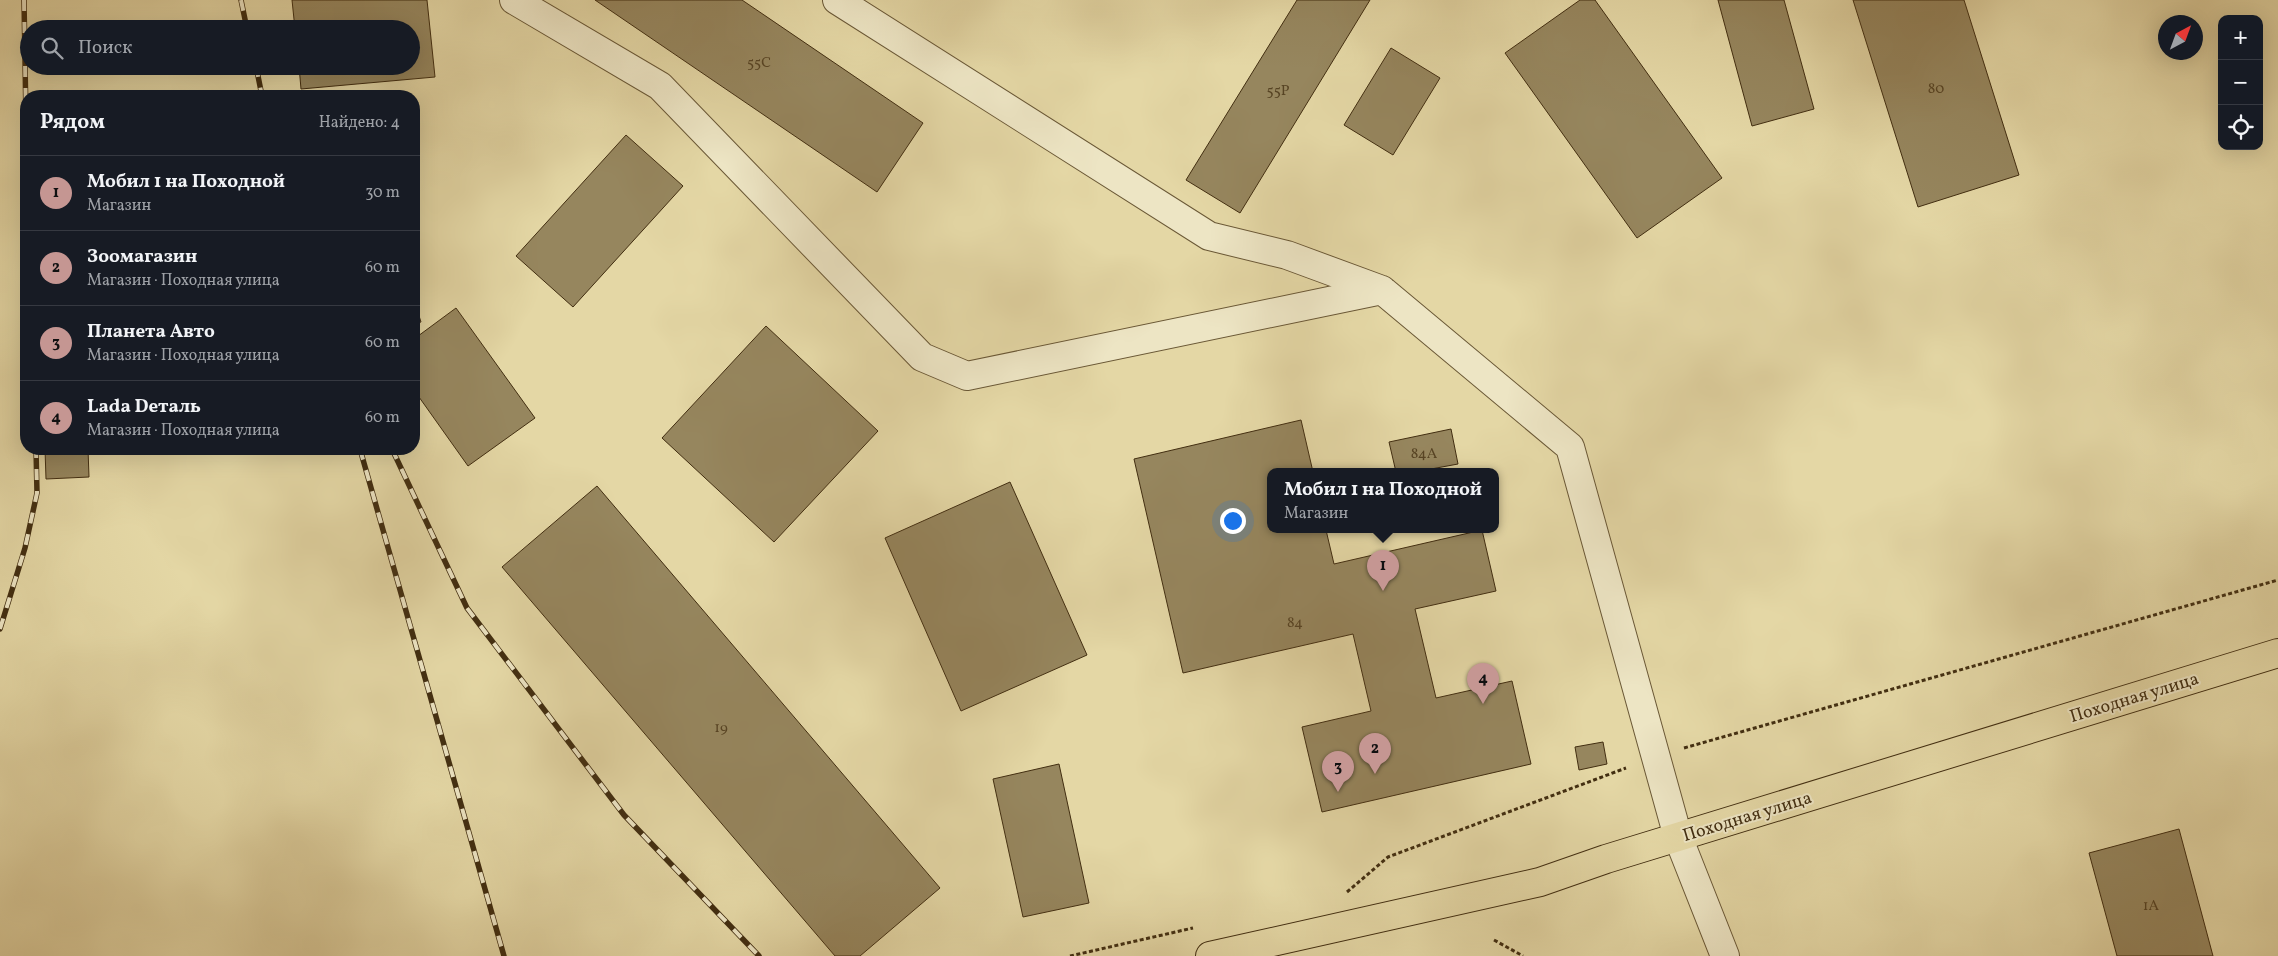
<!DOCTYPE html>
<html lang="ru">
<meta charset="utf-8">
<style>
:root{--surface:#171b24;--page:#20242c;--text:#f1f3f6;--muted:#9ea1a6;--line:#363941;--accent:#c59692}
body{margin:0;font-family:Vollkorn,serif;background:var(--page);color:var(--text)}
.controls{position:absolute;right:15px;top:15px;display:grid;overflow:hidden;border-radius:10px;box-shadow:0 5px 20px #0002}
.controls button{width:45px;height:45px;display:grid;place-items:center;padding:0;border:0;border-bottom:1px solid var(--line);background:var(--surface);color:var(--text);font:25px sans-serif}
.compass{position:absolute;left:2158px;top:15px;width:45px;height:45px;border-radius:50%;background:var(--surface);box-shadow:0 5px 20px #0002;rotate:41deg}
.you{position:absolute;left:1232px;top:520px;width:18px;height:18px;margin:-12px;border:4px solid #fff;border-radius:50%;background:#1a73e8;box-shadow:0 0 0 8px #1a73e833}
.badge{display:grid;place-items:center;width:32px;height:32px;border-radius:50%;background:var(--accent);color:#111;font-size:16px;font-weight:700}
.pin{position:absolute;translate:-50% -41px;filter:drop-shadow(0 1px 2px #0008)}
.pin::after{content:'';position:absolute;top:26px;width:18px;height:15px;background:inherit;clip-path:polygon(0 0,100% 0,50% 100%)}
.popup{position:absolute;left:1267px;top:468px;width:232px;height:65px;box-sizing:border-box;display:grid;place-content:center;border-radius:10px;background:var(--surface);filter:drop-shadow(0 1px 4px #0005);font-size:16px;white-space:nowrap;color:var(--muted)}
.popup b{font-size:19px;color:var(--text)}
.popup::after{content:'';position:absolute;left:50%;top:100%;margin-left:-10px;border:10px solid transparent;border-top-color:var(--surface)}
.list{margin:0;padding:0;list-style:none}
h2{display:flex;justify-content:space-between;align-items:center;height:65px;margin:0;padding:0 20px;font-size:21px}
h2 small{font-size:16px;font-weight:400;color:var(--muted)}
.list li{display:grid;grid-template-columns:32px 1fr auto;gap:15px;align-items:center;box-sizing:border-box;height:75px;padding:0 20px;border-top:1px solid var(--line)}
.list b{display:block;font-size:19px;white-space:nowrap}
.list p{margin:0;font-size:16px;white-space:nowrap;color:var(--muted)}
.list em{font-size:16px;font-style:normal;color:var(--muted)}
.icon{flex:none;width:28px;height:28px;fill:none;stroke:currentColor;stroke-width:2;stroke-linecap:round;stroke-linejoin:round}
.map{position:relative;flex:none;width:2278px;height:956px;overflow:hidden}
.search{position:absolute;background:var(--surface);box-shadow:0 5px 20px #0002;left:20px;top:20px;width:400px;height:55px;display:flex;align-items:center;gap:12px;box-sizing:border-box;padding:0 18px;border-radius:28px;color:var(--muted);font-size:19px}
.panel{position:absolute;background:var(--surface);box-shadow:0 5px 20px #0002;left:20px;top:90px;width:400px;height:365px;border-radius:20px}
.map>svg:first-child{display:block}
.building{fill:#96865e;stroke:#422e11}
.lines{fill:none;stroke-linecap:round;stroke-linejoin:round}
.minor-casing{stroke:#6a5836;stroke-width:30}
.major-casing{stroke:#422e11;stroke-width:30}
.path{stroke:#422e11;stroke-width:3;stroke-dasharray:4 2.5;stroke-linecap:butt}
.minor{stroke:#ede5c4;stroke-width:28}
.major{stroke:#e4d7a5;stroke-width:28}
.rail-casing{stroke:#422e11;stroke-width:5.5}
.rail{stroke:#ede5c4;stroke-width:4;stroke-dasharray:11;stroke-linecap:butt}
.labels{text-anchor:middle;stroke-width:4;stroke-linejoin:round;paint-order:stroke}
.number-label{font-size:15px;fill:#574424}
.street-label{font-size:18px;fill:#422e11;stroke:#ede5c4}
</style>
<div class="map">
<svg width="2278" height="956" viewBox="0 0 2278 956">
<rect width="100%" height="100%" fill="#e4d7a5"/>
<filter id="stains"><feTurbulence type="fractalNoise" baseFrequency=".004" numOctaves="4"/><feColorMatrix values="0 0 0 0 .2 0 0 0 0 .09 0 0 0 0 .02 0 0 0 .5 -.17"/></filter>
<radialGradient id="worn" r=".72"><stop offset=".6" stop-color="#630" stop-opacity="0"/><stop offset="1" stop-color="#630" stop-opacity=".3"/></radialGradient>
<path class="building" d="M292,0h135l8,77 -134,12 -2,-23h112v-37h-116z
M595,0h147l181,123 -46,69z
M1297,0h73l-130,213 -54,-33z
M1580,0h15l127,178 -85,60 -132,-185z
M1718,0h66l30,109 -62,17z
M1853,0h111l55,175 -101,32z
M1391,48l49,30 -47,77 -49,-30z
M626,135l57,51 -110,121 -57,-51z
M414,300l7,22 -7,2z
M456,308l79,110 -67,48 -54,-76v-51z
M766,326l112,105 -104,111 -112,-104z
M1301,420l12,52h-43v58h56l8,34 148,-34 14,61 -81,18 21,89 76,-17 19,83 -209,48 -20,-85 69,-16 -18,-77 -170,39 -49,-214z
M1451,429l7,35 -43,8h-19l-7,-30z
M45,449h43l1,28 -43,2z
M1010,482l77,173 -126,56 -76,-173z
M597,486l343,402 -80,68h-25l-333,-389z
M1603,742l4,22 -28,6 -4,-23z
M1059,764l30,139 -66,14 -30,-138z
M2179,829l34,127h-96l-28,-103z"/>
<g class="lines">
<g class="minor-casing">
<path id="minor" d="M514,0l146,86 262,271 45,19 415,-86
M837,0l372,236 78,19 95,35 188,157 108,390 47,119"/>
</g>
<g class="major-casing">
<path id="major" d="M1210,956l330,-74 66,-23 672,-206"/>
</g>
<path class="path" d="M1684,748l594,-168
M1347,892l41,-35 238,-89
M1494,940l29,16
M1070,956l123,-28"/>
<use href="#minor" class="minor"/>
<use href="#major" class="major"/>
<g class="rail-casing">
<path id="rail" d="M24,0l2,120
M241,0l6,29
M256,66l6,30
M360,449l144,507
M392,449l75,159 157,207 135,141
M0,629l25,-81 12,-55 -1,-44"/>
</g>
<use href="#rail" class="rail"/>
</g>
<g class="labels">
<g class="number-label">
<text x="759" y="67">55С</text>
<text x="1936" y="93">80</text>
<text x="1278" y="95">55P</text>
<text x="1424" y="458">84А</text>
<text x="1295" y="627">84</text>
<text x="721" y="732">19</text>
<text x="2151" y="910">1А</text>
</g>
<g class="street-label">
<text transform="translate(2134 697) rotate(-17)" y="6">Походная улица</text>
<text transform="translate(1747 816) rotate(-17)" y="6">Походная улица</text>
</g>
</g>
<rect width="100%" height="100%" filter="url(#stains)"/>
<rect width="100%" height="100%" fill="url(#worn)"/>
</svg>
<div class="controls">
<button>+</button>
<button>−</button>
<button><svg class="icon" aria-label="locate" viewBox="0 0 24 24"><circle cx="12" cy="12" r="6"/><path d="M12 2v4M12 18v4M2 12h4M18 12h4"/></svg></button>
</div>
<svg class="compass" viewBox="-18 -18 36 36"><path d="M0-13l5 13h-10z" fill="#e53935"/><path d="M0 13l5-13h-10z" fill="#9ea1a6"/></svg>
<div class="you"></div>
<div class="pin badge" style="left:1383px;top:591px">1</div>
<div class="popup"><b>Мобил 1 на Походной</b>Магазин</div>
<div class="pin badge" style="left:1375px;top:774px">2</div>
<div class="pin badge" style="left:1338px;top:792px">3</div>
<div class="pin badge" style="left:1483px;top:704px">4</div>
<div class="search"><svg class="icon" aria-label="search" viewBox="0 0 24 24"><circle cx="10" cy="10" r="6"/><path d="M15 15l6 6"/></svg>Поиск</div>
<section class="panel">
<h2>Рядом<small>Найдено: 4</small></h2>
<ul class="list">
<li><span class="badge">1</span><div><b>Мобил 1 на Походной</b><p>Магазин</p></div><em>30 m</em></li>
<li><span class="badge">2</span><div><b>Зоомагазин</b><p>Магазин · Походная улица</p></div><em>60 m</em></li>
<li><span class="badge">3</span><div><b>Планета Авто</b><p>Магазин · Походная улица</p></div><em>60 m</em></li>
<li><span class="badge">4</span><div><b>Lada Dеталь</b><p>Магазин · Походная улица</p></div><em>60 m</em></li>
</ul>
</section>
</div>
